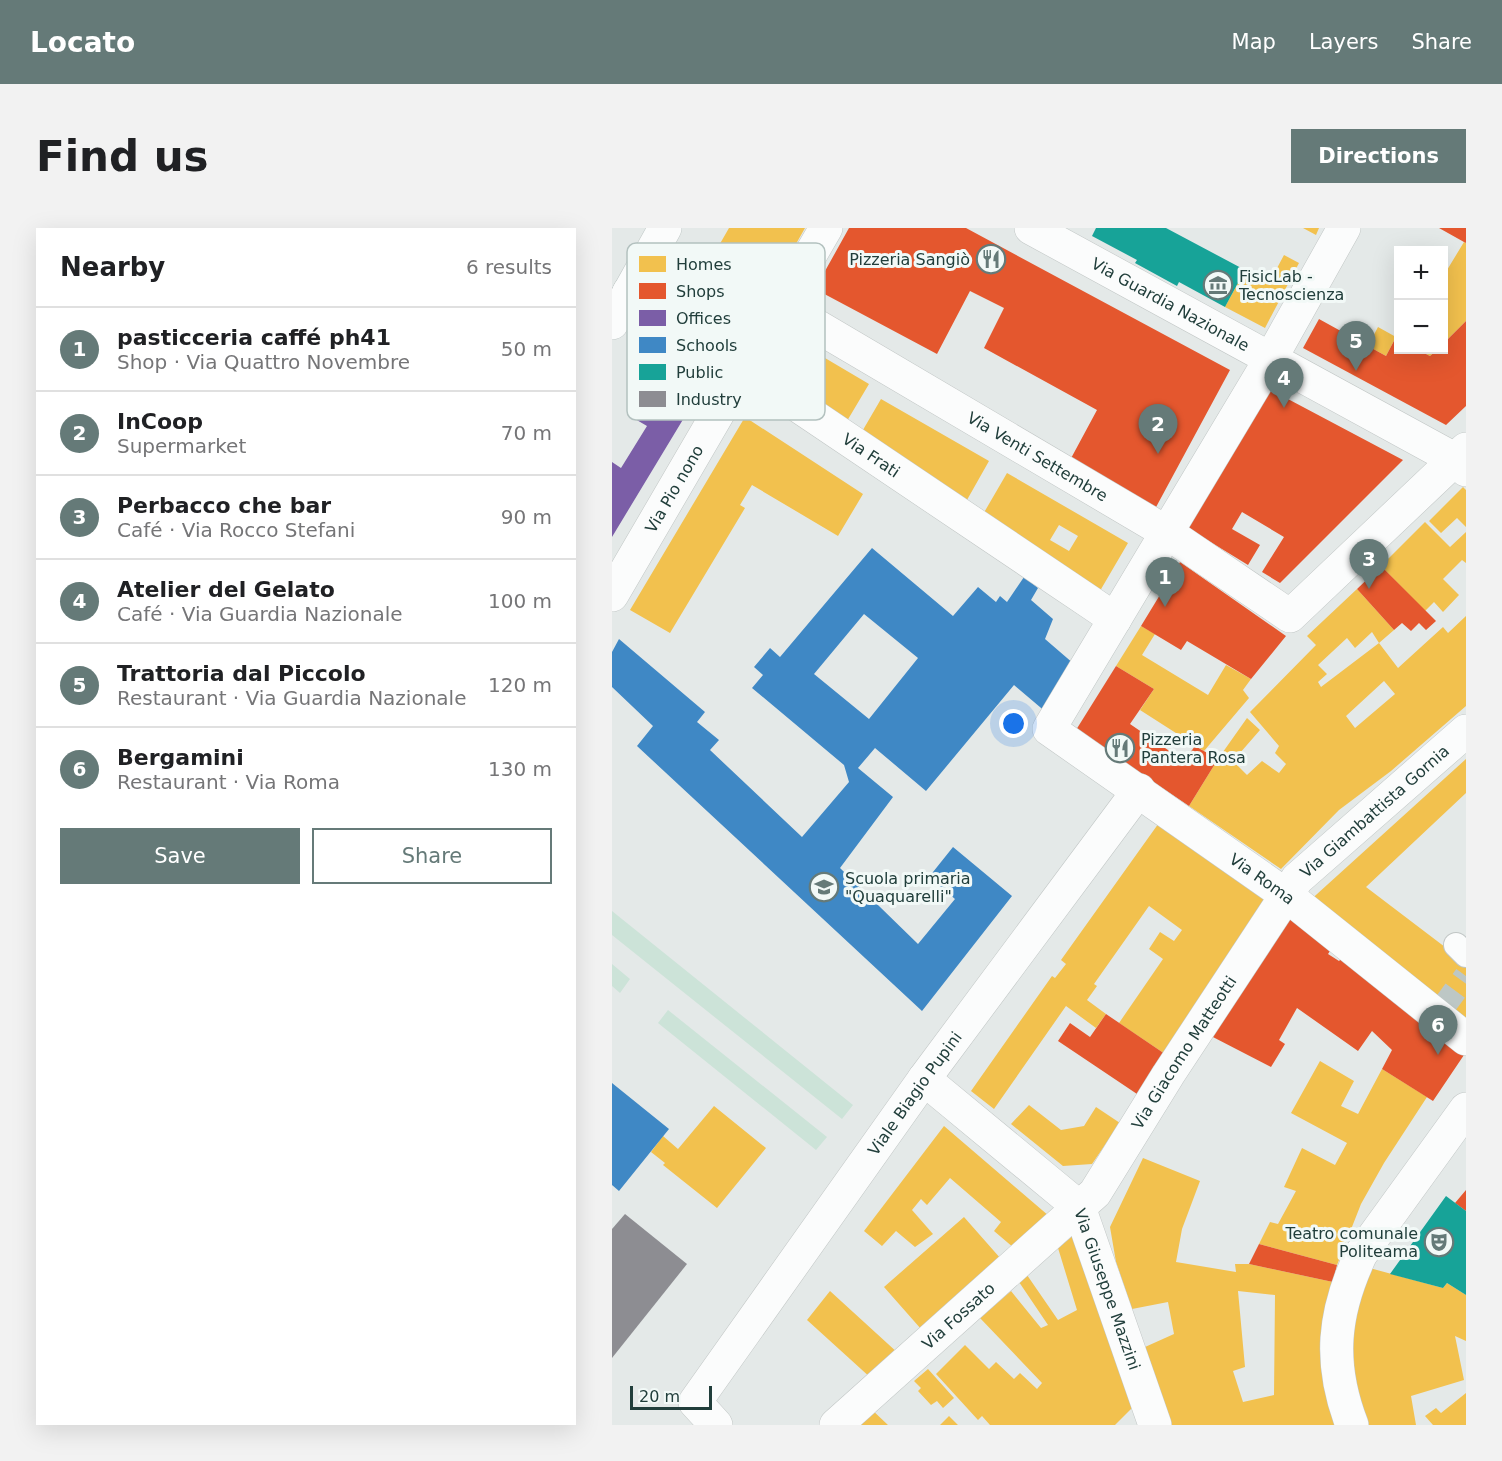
<!DOCTYPE html>
<meta charset="utf-8">
<style>
:root{--surface:#fff;--page:#f2f2f2;--text:#202124;--muted:#757577;--line:#e0e0e0;--accent:#657a78}
body{margin:0;font-family:"DejaVu Sans",sans-serif;background:var(--page);color:var(--text)}
.controls{position:absolute;right:18px;top:18px;display:grid;overflow:hidden;border-radius:0px;box-shadow:0 6px 24px #0002}
.controls button{width:54px;height:54px;display:grid;place-items:center;padding:0;border:0;border-bottom:2px solid var(--line);background:var(--surface);color:var(--text);font:30px sans-serif}
.scale{position:absolute;left:18px;bottom:15px;width:82px;box-sizing:border-box;padding-left:6px;border:3px solid #213e3b;border-top:0;font-size:16px;line-height:21px;white-space:nowrap;color:#213e3b;-webkit-text-stroke:4px #f2f9f7;paint-order:stroke}
.you{position:absolute;left:402px;top:496px;width:21px;height:21px;margin:-15px;border:4px solid #fff;border-radius:50%;background:#1a73e8;box-shadow:0 0 0 9px #1a73e833}
.badge{display:grid;place-items:center;width:39px;height:39px;border-radius:50%;background:var(--accent);color:#fff;font-size:20px;font-weight:700}
.pin{position:absolute;translate:-50% -50px;filter:drop-shadow(0 2px 3px #0008)}
.pin::after{content:'';position:absolute;top:32px;width:21px;height:18px;background:inherit;clip-path:polygon(0 0,100% 0,50% 100%)}
.list{margin:0;padding:0;list-style:none}
h2{display:flex;justify-content:space-between;align-items:center;height:78px;margin:0;padding:0 24px;font-size:26px}
h2 small{font-size:20px;font-weight:400;color:var(--muted)}
.list li{display:grid;grid-template-columns:39px 1fr auto;gap:18px;align-items:center;box-sizing:border-box;height:84px;padding:0 24px;border-top:2px solid var(--line)}
.list b{display:block;font-size:22px;white-space:nowrap}
.list p{margin:0;font-size:20px;white-space:nowrap;color:var(--muted)}
.list em{font-size:20px;font-style:normal;color:var(--muted)}
.actions{display:flex;gap:12px;padding:18px 24px}
.actions a{flex:1;padding:14px 0;border:2px solid var(--accent);border-radius:0px;text-align:center;font-size:21px;color:var(--accent)}
.actions .main{background:var(--accent);color:#fff}
.map{position:relative;flex:none;width:854px;height:1197px;overflow:hidden;border-radius:0px}
header{display:flex;align-items:center;gap:36px;box-sizing:border-box;height:84px;padding:0 30px;background:var(--accent);color:#fff}
header strong{font-size:28px}
nav{display:flex;gap:33px;margin-inline-start:auto;font-size:21px}
.intro{display:flex;align-items:center;justify-content:space-between;box-sizing:border-box;height:144px;padding:0 36px}
h1{margin:0;font-size:42px}
.button{padding:15px 27px;border-radius:0px;background:var(--accent);color:#fff;font-size:21px;font-weight:700}
main{display:flex;gap:36px;padding:0 36px}
aside{flex:1;background:var(--surface);border-radius:0px;box-shadow:0 6px 24px #0002}
.map>svg:first-child{display:block}
.green{fill:#cce3d8}
.homes{fill:#f2c14e;fill-rule:evenodd}
.shops{fill:#e4572e}
.offices{fill:#7b5ea7}
.schools{fill:#3f88c5;fill-rule:evenodd}
.public{fill:#17a398}
.industry{fill:#8d8d92}
.lines{fill:none;stroke-linecap:round;stroke-linejoin:round}
.pedestrian-tunnel{stroke:#bdc7c5;stroke-width:24;stroke-dasharray:24 12;stroke-linecap:butt}
.pedestrian-casing{stroke:#c1c6c5;stroke-width:26}
.minor-casing{stroke:#c1c6c5;stroke-width:34}
.secondary-casing{stroke:#bfc7c6;stroke-width:34}
.pedestrian{stroke:#fbfcfc;stroke-width:24}
.minor{stroke:#fbfcfc;stroke-width:33}
.secondary{stroke:#fbfcfc;stroke-width:33}
.labels{text-anchor:middle;stroke-width:6;stroke-linejoin:round;paint-order:stroke}
.poi-label{font-size:16px;fill:#213e3b;stroke:#f2f9f7;text-anchor:start}
.street-label{font-size:16px;fill:#213e3b;stroke:#f2f9f7}
.key{fill:#f2f9f7;stroke:#b3c1bf;stroke-width:1.5}
.key-label{font-size:16px;fill:#213e3b}
</style>
<header>
<strong>Locato</strong>
<nav><a>Map</a><a>Layers</a><a>Share</a></nav>
</header>
<div class="intro"><h1>Find us</h1><a class="button">Directions</a></div>
<main>
<aside>
<h2>Nearby<small>6 results</small></h2>
<ul class="list">
<li><span class="badge">1</span><div><b>pasticceria caffé ph41</b><p>Shop · Via Quattro Novembre</p></div><em>50 m</em></li>
<li><span class="badge">2</span><div><b>InCoop</b><p>Supermarket</p></div><em>70 m</em></li>
<li><span class="badge">3</span><div><b>Perbacco che bar</b><p>Café · Via Rocco Stefani</p></div><em>90 m</em></li>
<li><span class="badge">4</span><div><b>Atelier del Gelato</b><p>Café · Via Guardia Nazionale</p></div><em>100 m</em></li>
<li><span class="badge">5</span><div><b>Trattoria dal Piccolo</b><p>Restaurant · Via Guardia Nazionale</p></div><em>120 m</em></li>
<li><span class="badge">6</span><div><b>Bergamini</b><p>Restaurant · Via Roma</p></div><em>130 m</em></li>
</ul>
<div class="actions"><a class="main">Save</a><a>Share</a></div>
</aside>
<div class="map">
<svg width="854" height="1197" viewBox="0 0 854 1197">
<rect width="100%" height="100%" fill="#e4e9e8"/>
<path class="green" d="M0,683l241,194 -11,14 -230,-184z
M0,736l18,15 -10,14 -8,-7z
M56,782l159,127 -11,13 -158,-127z"/>
<path class="homes" d="M117,0h76l-70,124 -56,-37z
M691,0h16l-3,7z
M852,14l2,1v78l-22,22v-68z
M672,27l15,8 -34,65 -40,-21 20,-37 24,13z
M766,99l18,10 -10,19 -18,-10z
M806,122h19l-7,6z
M213,130l44,26 -22,37 -44,-26z
M269,171l108,62 -26,46 -103,-72z
M133,189l118,77 -25,42 -86,-51 -12,20 5,3 -75,125 -40,-23z
M395,245l121,70 -31,53 -115,-80zM447,297l19,11 -9,15 -19,-11z
M851,259l3,3v37l-9,-9 -16,15 -12,-12z
M813,294l25,25 16,-15v31l-4,-3 -19,19 16,16 -16,17 -9,-10 -9,9 -44,-45z
M745,361l37,41 -15,13 19,25 45,-41 5,6 18,-17v90l-75,65 -52,39 -58,59 -92,-63 29,-47 29,-41 13,12 -27,31 14,14 15,-14 17,12 7,-9 -11,-11 4,-7 -29,-34 66,-67 -9,-9zM760,404l7,11 -58,44 -3,-5 9,-8 -9,-9 29,-27 8,10zM772,453l11,13 -40,34 -9,-12z
M529,398l14,8 -13,21 66,40 18,-30 25,14 -8,11 6,8 -45,53 -64,-41 14,-21 -38,-23z
M854,531v34l-100,94 100,76v67l-160,-126z
M549,592l109,79 -105,155 -46,-31 44,-64 -14,-10 11,-17 14,9 8,-11 -33,-24 -55,78 3,2 -10,14 19,14 -10,14 -30,-22 -72,103 -23,-18 81,-115 3,2 11,-14 -5,-4z
M708,833l34,20 -13,25 17,8 24,-45 45,28 -43,66 -23,41 -24,61 -78,-21 11,-22 8,2 18,-33 -12,-4 18,-39 33,17 12,-22 -56,-30z
M417,877l32,25 23,-4 12,-19 24,16 -28,41 -29,2 -52,-42z
M102,878l52,42 -49,60 -54,-43 2,-2 -14,-11 12,-16 15,13z
M332,898l105,90 -35,32 -20,-17 7,-9 -51,-44 -23,27 -6,-6 -9,11 21,24 -18,13 -19,-16 -14,15 -18,-15z
M531,930l57,23 -18,48 -6,33 60,10 -1,-8h14l84,18 4,143h-166l-26,-78 29,-13 -6,-32 -36,7 -16,-47 -6,-35zM626,1063l37,4 -1,100 -31,7 -10,-31 12,-4z
M352,989l37,42 -80,70 -37,-42z
M463,1006l59,172 -19,19h-125l-8,-9 -4,4 -42,-46 29,-29 24,24 7,-7 18,17 6,-6 17,16 5,-6 -62,-65 31,-27 30,37 7,-3 -29,-43 8,-7 31,45 19,-10 -19,-62z
M754,1039l77,21 4,-5 19,12v46l-11,-5 9,44 -53,16 5,29h-50l-22,-81z
M218,1063l69,63 -27,25 -65,-59z
M316,1141l26,29 -11,10 -6,-7 -6,4 -13,-14 3,-3 -7,-7z
M854,1165v32h-33l-8,-9 11,-8 5,5z
M257,1179l19,18h-40z
M337,1188l9,9h-18z"/>
<path class="shops" d="M237,0h117l264,142 -75,139 -86,-47 28,-52 -113,-62 20,-40 -34,-17 -33,63 -122,-65z
M827,0h27v15l-2,-1z
M707,91l67,37 10,-19 2,2v11h20l12,6 7,-6h7v-7l22,-22v85l-20,19 -143,-77z
M657,161l134,71 -123,123 -18,-11 22,-35 -42,-25 -10,17 28,16 -12,20 -62,-38z
M568,334l106,74 -35,43 -64,-38 -6,9 -40,-24z
M769,338l55,55 -10,9 -7,-7 -8,8 -9,-8 -8,7 -37,-41z
M504,438l38,23 -24,35 54,37 11,-15 23,13 -29,47 -113,-76z
M680,679l44,35 -8,12 11,7 11,-11 116,102 -33,49 -51,-32 10,-19 -20,-19 -14,20 -61,-43 -18,32 6,4 -14,23 -62,-32z
M494,786l59,40 -28,40 -79,-53 12,-18 20,14z
M854,962v21l-11,-8z
M647,1016l78,21 -4,17 -84,-18z"/>
<path class="offices" d="M54,140l22,13 -3,4 14,8 -87,144v-75l9,6 26,-42 -12,-7z"/>
<path class="schools" d="M260,320l81,68 25,-29 18,15 4,-6 7,6 17,-25 14,11 -7,12 22,19 -8,20 29,25 -27,49 -33,-28 -88,106 -51,-43 -17,20 35,29 -53,71 78,76 37,-45 -26,-22 24,-30 59,49 -90,115 -285,-265 16,-20 -41,-39v-35l7,-13 86,73 -8,10 22,18 -9,10 92,87 47,-55 -5,-17 -92,-77 11,-13 -9,-8 16,-19 10,9zM252,386l54,44 -49,61 -55,-45z
M0,855l57,46 -50,62 -7,-6z"/>
<path class="public" d="M484,0h70l79,42 -20,37 -46,-25 -2,4 -42,-23 2,-3 -45,-24z
M834,968l20,15v84l-19,-12 -4,5 -53,-14z"/>
<path class="industry" d="M13,986l62,50 -75,94v-129z"/>
<g class="lines">
<path class="pedestrian-tunnel" d="M829,782l25,-34"/>
<g class="pedestrian-casing">
<path id="pedestrian" d="M844,717l10,10"/>
</g>
<g class="minor-casing">
<g id="minor">
<path id="s1" d="M419,0l425,232 10,10"/>
<path id="s2" d="M732,0l-74,132 -221,369 237,166 180,144"/>
<path id="s3" d="M17,64l486,327"/>
<path id="s4" d="M169,77l385,227 124,84 176,-167"/>
<path id="s5" d="M0,367l214,-367"/>
<path id="s6" d="M312,851l155,128 76,218"/>
<path id="s7" d="M104,1197l-21,-23 229,-323 215,-289"/>
<path id="s8" d="M224,1197l259,-232 73,-118 129,-196 169,-148"/>
<path d="M740,1197c-24,-62 -19,-112 9,-171l105,-145"/>
</g>
</g>
<g class="secondary-casing">
<path id="secondary" d="M0,95l53,-95"/>
</g>
<use href="#pedestrian" class="pedestrian"/>
<use href="#minor" class="minor"/>
<use href="#secondary" class="secondary"/>
</g>
<defs>
<g id="restaurant-ring" transform="scale(1.5)"><circle r="9.5" fill="#f2f9f7" stroke="#657a78" stroke-width="1.5"/><path d="M-5-6h1v4h1v-4h1v4h1v-4h1v5L-1.5 .5V6h-2V.5L-5-1ZM5-6V6H3V1.5H1.5Q1.5-4 5-6Z" fill="#657a78"/></g>
<g id="museum-ring" transform="scale(1.5)"><circle r="9.5" fill="#f2f9f7" stroke="#657a78" stroke-width="1.5"/><path d="M0-6L6-3V-2H-6V-3ZM-5-1h2V3h-2ZM-1-1h2V3h-2ZM3-1h2V3H3ZM-6 4H6V6H-6Z" fill="#657a78"/></g>
<g id="school-ring" transform="scale(1.5)"><circle r="9.5" fill="#f2f9f7" stroke="#657a78" stroke-width="1.5"/><path d="M0-5L7-2L0 1L-7-2ZM-4 1L0 2.5L4 1V4Q0 6-4 4Z" fill="#657a78"/></g>
<g id="theatre-ring" transform="scale(1.5)"><circle r="9.5" fill="#f2f9f7" stroke="#657a78" stroke-width="1.5"/><path d="M-5-5.5Q0-4 5-5.5V0Q5 5 0 6Q-5 5-5 0ZM-3.3-2.5H-1v1.5H-3.3ZM1-2.5H3.3v1.5H1ZM-2.8 1Q0 5.5 2.8 1Z" fill="#657a78"/></g>
</defs>
<g fill-rule="evenodd">
<use href="#restaurant-ring" x="379" y="31"/>
<use href="#museum-ring" x="606" y="57"/>
<use href="#restaurant-ring" x="508" y="520"/>
<use href="#school-ring" x="212" y="659"/>
<use href="#theatre-ring" x="827" y="1014"/>
</g>
<g class="labels">
<g class="poi-label">
<text x="358" y="37" text-anchor="end">Pizzeria Sangiò</text>
<text x="627" y="54">FisicLab -<tspan x="627" dy="18">Tecnoscienza</tspan></text>
<text x="529" y="517">Pizzeria<tspan x="529" dy="18">Pantera Rosa</tspan></text>
<text x="233" y="656">Scuola primaria<tspan x="233" dy="18">"Quaquarelli"</tspan></text>
<text x="806" y="1011" text-anchor="end">Teatro comunale<tspan x="806" dy="18">Politeama</tspan></text>
</g>
<g class="street-label">
<text dy="6" stroke="none"><textPath href="#s1" startOffset="159">Via Guardia Nazionale</textPath></text>
<text dy="6" stroke="none"><textPath href="#s3" startOffset="292">Via Frati</textPath></text>
<text dy="6" stroke="none"><textPath href="#s4" startOffset="298">Via Venti Settembre</textPath></text>
<text dy="6" stroke="none"><textPath href="#s5" startOffset="123">Via Pio nono</textPath></text>
<text dy="6" stroke="none"><textPath href="#s8" startOffset="824">Via Giambattista Gornia</textPath></text>
<text dy="6" stroke="none"><textPath href="#s2" startOffset="842">Via Roma</textPath></text>
<text dy="6" stroke="none"><textPath href="#s8" startOffset="514">Via Giacomo Matteotti</textPath></text>
<text dy="6" stroke="none"><textPath href="#s7" startOffset="410">Viale Biagio Pupini</textPath></text>
<text dy="6" stroke="none"><textPath href="#s6" startOffset="288">Via Giuseppe Mazzini</textPath></text>
<text dy="6" stroke="none"><textPath href="#s8" startOffset="164">Via Fossato</textPath></text>
</g>
</g>
<rect x="15" y="15" width="198" height="177" rx="9" class="key"/>
<rect x="27" y="28" width="27" height="16" fill="#f2c14e"/>
<rect x="27" y="55" width="27" height="16" fill="#e4572e"/>
<rect x="27" y="82" width="27" height="16" fill="#7b5ea7"/>
<rect x="27" y="109" width="27" height="16" fill="#3f88c5"/>
<rect x="27" y="136" width="27" height="16" fill="#17a398"/>
<rect x="27" y="163" width="27" height="16" fill="#8d8d92"/>
<g class="key-label">
<text x="64" y="42">Homes</text>
<text x="64" y="69">Shops</text>
<text x="64" y="96">Offices</text>
<text x="64" y="123">Schools</text>
<text x="64" y="150">Public</text>
<text x="64" y="177">Industry</text>
</g>
</svg>
<div class="controls">
<button>+</button>
<button>−</button>
</div>
<div class="scale">20 m</div>
<div class="you"></div>
<div class="pin badge" style="left:553px;top:379px">1</div>
<div class="pin badge" style="left:546px;top:226px">2</div>
<div class="pin badge" style="left:757px;top:361px">3</div>
<div class="pin badge" style="left:672px;top:180px">4</div>
<div class="pin badge" style="left:744px;top:143px">5</div>
<div class="pin badge" style="left:826px;top:827px">6</div>
</div>
</main>
